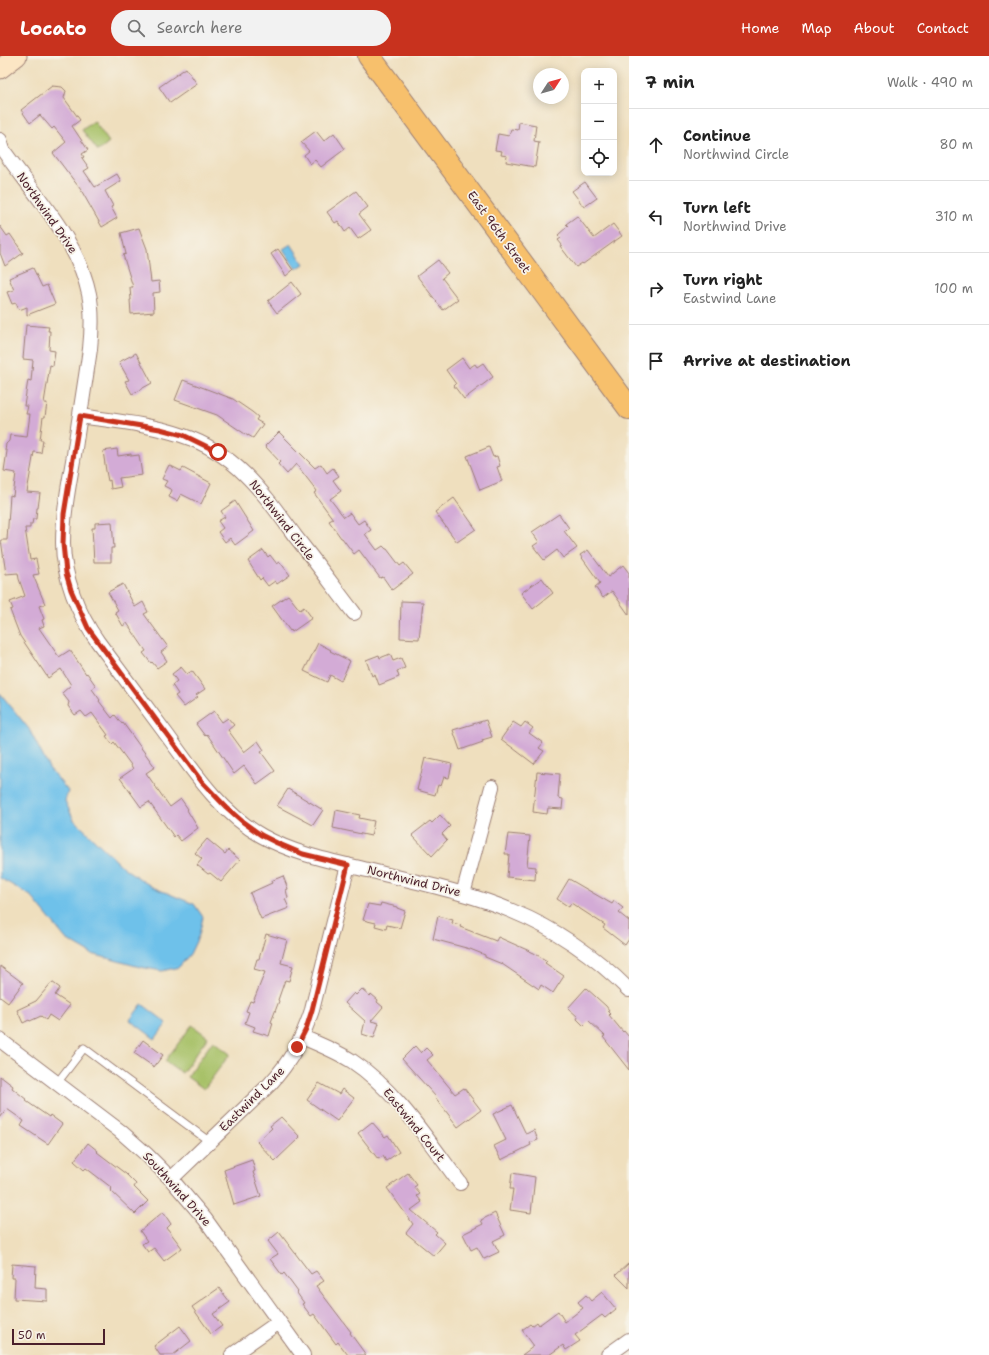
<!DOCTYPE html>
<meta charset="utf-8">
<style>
:root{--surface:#fff;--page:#f2f2f2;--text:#222;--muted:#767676;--line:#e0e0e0;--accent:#c8321e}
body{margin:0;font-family:"Shantell Sans",sans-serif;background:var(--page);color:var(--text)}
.controls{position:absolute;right:12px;top:12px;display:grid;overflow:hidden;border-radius:8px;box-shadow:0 2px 10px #0003}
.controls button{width:36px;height:36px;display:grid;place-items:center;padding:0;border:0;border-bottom:1px solid var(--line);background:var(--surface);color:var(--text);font:20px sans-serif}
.compass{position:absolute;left:533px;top:12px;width:36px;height:36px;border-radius:50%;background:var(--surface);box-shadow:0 2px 10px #0003;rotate:54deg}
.scale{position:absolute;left:12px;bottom:10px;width:93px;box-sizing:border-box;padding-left:4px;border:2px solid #4a1f2b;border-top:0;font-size:11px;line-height:14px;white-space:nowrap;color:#4a1f2b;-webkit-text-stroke:3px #f7f3e8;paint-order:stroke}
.stop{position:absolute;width:12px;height:12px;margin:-9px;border:3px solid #c8321e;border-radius:50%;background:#fff}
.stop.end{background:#c8321e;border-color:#fff;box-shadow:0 1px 4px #0008}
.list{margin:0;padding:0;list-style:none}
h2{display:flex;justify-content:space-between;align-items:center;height:52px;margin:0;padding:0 16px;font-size:17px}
h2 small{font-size:13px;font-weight:400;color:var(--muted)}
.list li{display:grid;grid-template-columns:26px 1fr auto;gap:12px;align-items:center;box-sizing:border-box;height:72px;padding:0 16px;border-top:1px solid var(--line)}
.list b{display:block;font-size:15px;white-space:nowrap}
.list p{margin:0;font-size:13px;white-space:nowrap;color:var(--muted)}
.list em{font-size:13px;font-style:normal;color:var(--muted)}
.icon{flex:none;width:22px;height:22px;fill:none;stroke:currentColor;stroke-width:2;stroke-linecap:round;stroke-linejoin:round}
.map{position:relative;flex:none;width:629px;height:1299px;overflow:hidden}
header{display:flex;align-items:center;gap:24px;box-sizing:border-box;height:56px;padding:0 20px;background:var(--accent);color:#fff}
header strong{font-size:19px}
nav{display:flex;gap:22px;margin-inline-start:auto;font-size:14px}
.search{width:280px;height:36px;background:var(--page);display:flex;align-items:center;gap:10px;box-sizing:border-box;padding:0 14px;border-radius:22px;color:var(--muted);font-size:15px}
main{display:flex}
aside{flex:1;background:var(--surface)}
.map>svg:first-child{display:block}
.green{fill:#a7c167;stroke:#787049}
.water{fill:#6ec1ea;stroke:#5c708a}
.building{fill:#d3abd6}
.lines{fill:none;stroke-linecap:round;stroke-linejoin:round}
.lane-casing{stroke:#9c7f74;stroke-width:9}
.street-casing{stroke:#9c7f74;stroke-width:16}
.secondary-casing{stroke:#9c7f74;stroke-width:21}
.primary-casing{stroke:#9c7f74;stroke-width:24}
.lane{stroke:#fff;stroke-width:7}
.street{stroke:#fff;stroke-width:14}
.secondary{stroke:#fce6c4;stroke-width:19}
.primary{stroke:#f7c06c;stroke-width:22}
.route{stroke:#c8321e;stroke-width:5}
.labels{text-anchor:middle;stroke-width:3.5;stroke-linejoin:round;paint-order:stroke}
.street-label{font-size:12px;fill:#4a1f2b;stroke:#f7f3e8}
</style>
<header>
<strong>Locato</strong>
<div class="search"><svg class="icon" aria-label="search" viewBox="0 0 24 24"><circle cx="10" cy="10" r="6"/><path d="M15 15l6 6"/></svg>Search here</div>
<nav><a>Home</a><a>Map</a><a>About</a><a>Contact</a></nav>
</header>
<main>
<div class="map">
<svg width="629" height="1299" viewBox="0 0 629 1299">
<rect width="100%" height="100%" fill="#f7f3e8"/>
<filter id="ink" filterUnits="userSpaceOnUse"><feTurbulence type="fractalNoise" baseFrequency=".025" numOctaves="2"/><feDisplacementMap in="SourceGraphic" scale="8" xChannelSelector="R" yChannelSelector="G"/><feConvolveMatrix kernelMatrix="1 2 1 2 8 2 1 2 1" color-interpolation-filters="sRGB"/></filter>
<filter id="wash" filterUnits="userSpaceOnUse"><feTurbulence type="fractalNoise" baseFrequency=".012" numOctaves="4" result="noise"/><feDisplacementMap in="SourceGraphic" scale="16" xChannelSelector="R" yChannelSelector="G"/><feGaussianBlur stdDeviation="0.9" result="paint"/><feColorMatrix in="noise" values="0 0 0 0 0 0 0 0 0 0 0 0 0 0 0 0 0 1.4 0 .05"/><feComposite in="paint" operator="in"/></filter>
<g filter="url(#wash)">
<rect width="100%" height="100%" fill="#efdfbe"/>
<path class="green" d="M94,65l15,21 -11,9 -16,-21z
M192,969l16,12 -26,36 -17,-12z
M213,985l17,13 -26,35 -17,-12z"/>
<path class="water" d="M291,188l13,20 -8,5 -13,-20z
M0,637l29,36 20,39 19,23 -3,10 9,19 50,48 28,19 42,17 9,13 -4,18 -9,19 -11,13 -17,4 -22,-4 -48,-13 -26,-15 -35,-43 -31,-18z
M142,948l25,19 -12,16 -25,-19z"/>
<g id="blocks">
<path class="building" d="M186,12l11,16 -27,19 -11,-16z
M52,30l10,1 4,4 -2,7 16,22 -8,6 16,24 -6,4 2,3 -2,1 7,10 -5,3 11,16 22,-13 4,7 -16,10 8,15 -2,1 6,11 -15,9 -21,-37 -28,-37 13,-11 -12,-15 -2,2 -12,-14 -10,8 -9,-13z
M519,66l17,3 -2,16 5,1 -4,25 -29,-5 1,-6 -6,-1 1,-4 -7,-1 3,-16 11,2 2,-7 7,1z
M316,75l8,10 10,-8 11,16 -24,18 -6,-7 -5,4 -6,-9 5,-4 -8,-9z
M585,126l12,16 -13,9 -12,-16z
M356,135l12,16 -9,7 12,16 -13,9 -8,-11 -5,4 -7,-11 -3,2 -8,-11z
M577,160l17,22 19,-14 9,12 -39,28 -1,-1 -6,4 -16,-21 2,-1 -4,-5 3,-2 -3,-3 10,-9 -2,-2z
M0,170l7,10 3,-2 13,19 -18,13 -5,-13z
M139,172l8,21 4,33 8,-1 1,11 -7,1 1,19 -23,2 -1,-14h1l-1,-13h3l-10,-32 3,-1 -5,-21z
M278,193l15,21 -7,6 -15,-22z
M438,204l10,13 -6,5 16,21 -15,11 -26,-34z
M33,212l9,19 5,-2 8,19 -28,11v-8l-8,3 -3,-7 -4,1 -5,-12 7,-2 -5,-12z
M292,226l9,12 -24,19 -9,-12z
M26,269l23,2 -1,4h2l-1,19 6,1 -2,15 -3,-1 -6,38h3l-2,14h-2l-3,23h3l-2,13 -7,-1 -7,40 13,1 -2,15h-1l-1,11h-3l-1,5h-2v4h-5l5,32 6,-1 3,15 -6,1 12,29 -6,2 5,13 -2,1 2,6 -5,2 20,29 11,-7 16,24 1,-1 9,13 -4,3 8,11 -1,1 13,17 3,-3 7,9 1,-1 32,44 -9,6 24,34 11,-8 7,10 -1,1 11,18 -17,13 -5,-6 -2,2 -25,-35 -8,5 -21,-29 13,-9 -2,-4 -17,-23 -2,2 -6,-8 2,-1 -16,-22 -6,4 -5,-6 -6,4 -7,-9 1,-4 -7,-9 9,-8 -10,-16 -13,9 -28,-42 -10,-26 3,-1 -3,-7 15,-6 -6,-17 -1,-6 -12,1 -5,-34h6l3,-45 3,1 3,-23 -12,-2 3,-20h-2l1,-7 3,-3 1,-6 17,2 3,-23h-4l2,-8h-4l4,-26 3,1 2,-21 -10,-1z
M136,297l16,30 -20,11 -7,-13 4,-1 -10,-18z
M462,302l7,10 6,-4 2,3 6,-4 10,14 -29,22 -10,-13 2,-2 -10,-14z
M183,324l50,19 19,13 6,5 -2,3 7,4 -10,14 -5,-3v1l-31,-21 -42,-15z
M279,376l36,36 6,-4 6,9 6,-5 6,8 -6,4 8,11 -11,8 14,18 6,-4 8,11 6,-4 7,10 -6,4 12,16 6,-4 3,3h1l13,17 4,-3 9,11 -21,16 -9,-13 -3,1 -21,-28 -5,4 -12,-16h-1l-12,-17 4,-2 -19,-26 3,-2 -21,-27 -9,10 -9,-10 2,-2 -15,-16z
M489,391l4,10 4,-1 3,10 -3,1 5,14 -22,9 -13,-34z
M117,393l1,7 13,-2v2l8,-1 3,20 -23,3 2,9 -10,2 -1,-9 -2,1 -2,-10 -3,-20z
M169,409l12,6 2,-3 28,15 -10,21 -20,-10 -4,7 -8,-4 3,-7 -8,-4 3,-5 -5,-2z
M454,442l22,31 -19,13 -22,-30z
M235,445l19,30 -19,14 -5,-7 -5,4 -7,-10 5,-4 -5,-7 7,-4 -4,-6z
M559,458l10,14 -5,3 13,17 -14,10 -6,-8 -13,10 -11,-14 6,-4 -7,-10z
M112,466l2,26h-3v14h-17l-2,-34h3v-5z
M263,494l5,7 2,-2 7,9 3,-2 10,13 -13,9 -2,-3 -7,5 -6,-8 -2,2 -12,-19z
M588,494l20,27 15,-12 6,8v42l-17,-24 -9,7 -8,-11 5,-4 -20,-28z
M542,522l11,15 -20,16 -12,-16z
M123,528l12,23 8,-5 5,10 -4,2 24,33 -7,5 6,9 -10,7 -5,-6 -1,1 -8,-10 3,-2 -19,-28 -4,3 -8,-14 3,-2 -10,-18z
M288,539l12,15 4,-3 8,11 -20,14 -1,-2 -1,1 -18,-25z
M401,545l22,1 -4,37 -19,-1z
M318,587l13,7 -1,1 20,10 -9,20 -11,-6 -3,7 -23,-11z
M390,598l3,7 8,-3 4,10 -8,3 2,6 -20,8 -4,-11 -3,2 -6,-16 13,-5 1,3z
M181,611l6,7 5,-3 13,18 -9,6 2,2 -14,10 -9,-11 3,-2 -6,-9 5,-4 -5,-7z
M214,655l8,11 6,-4 6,7 -6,5 16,22 14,-11 6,9 -3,2 14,19 -18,13 -13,-18 -10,8 -27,-40 -2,2 -9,-12z
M486,664l6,17 -10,3 1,2 -23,8 -7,-20z
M513,666l8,5 4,-5 8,6 -4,5 14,10 -4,5 5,3 -10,13 -33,-25z
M425,702l27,6 -3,14 -5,-1 -3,9 -3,-1 -3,10 -18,-5z
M537,716l23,2 -2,24 5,1 -1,10 -14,-1 -1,6 -14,-2z
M288,733l35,21 -10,15 -36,-19z
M336,754l24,5 -1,3 15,3 -3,15 -38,-8z
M440,759l10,11 -8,8 5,6 -15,16 -20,-21 18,-14 2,2z
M508,778l22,2 -3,30 9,1 -1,13 -28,-3 2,-23h-4z
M207,783l18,15 3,-4 12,10 -19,22 -11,-9 -2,1 -11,-9 5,-6 -7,-6z
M283,820l5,13 -2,1 2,8 -3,1 4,9 -28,11 -11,-26 22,-10 -1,-2z
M569,823l43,25 2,-3 9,7 -4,5 10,8v18l-4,6 -22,-17 2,-3 -14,-9 -20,-13 -2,4 -12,-8z
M381,847l16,4v1l8,3 -5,17 -13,-3 -1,4 -11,-3 1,-3 -13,-3 5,-16 12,2z
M438,860l15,4 -1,3 9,2 -1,2 36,14 2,-4 36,16 13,8 -2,2 19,13 -11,17 -12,-8 -2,4 -37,-25 -17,-7v-2l-15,-6 -37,-10z
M266,878l21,6 -6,23 12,3 -4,15 -4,-1 -7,20 1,1 -8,21 2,1 -4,13 -16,-5 2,-4 -10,-4 4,-11 -3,-1 4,-10 3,1 12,-30 -11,-3 3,-10h2z
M0,910l23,17 -15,20 -8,-6z
M52,926l8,6 -5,7 15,10 -12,16 -9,-6 -3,5 -5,-4 -11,5 -1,-1 -6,3 -6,-13 19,-9z
M586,932l20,18 3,4 -2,1 3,3 -1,1 14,17 1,-1 5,6v33l-26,-33 2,-1 -16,-15 -5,5 -7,-7 1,-2 -10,-9z
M362,933l8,7 1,-2 7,6 -1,2 6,5 -12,14 8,2 -5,15 -12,-4 3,-13 -20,-18 9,-10 2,2z
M143,984l20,15 -9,12 -20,-14z
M415,990l6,7 5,-5 7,7 -6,5 28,34 9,-6 17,22 -23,17 -23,-30h1l-34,-38z
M0,1020l13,10 -1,2 15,12 -1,1 23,16 1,-2 12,9 -14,20 -27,-18 3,-5 -17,-12 -7,9z
M319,1027l20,11 3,-5 12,9 -17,23 -30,-21z
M512,1049l14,29 8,-4 4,10 -8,3 1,2 -30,15 -7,-14 12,-6 -13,-26z
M281,1061l19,20 -25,24 -18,-19 15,-14 -2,-2z
M372,1066l13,15 3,-2 11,17 -13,9 -3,-5 -5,3 -20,-26z
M88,1087l10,8 -1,1 29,22 10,10 -2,3 14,14 -13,13 -25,-24 2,-2 -26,-20 -2,2 -10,-9z
M252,1104l3,11 -2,1 8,24 -27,9 -10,-35z
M408,1117l9,12 -3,2 6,7 -3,2 5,6 -11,8 26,22 -2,2 10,9 -11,13 -28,-23 7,-9 -26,-36z
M512,1117l23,4 -4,36 -21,-3 3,-21h-3z
M163,1156l8,12 -4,4 15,20 -18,13 -10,-13 -6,4 -6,-8 5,-3 -7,-10z
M495,1157l10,22 -12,6 6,11 -15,7 -7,-12 -6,3 -8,-16 20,-10 -2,-4z
M279,1176l32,42 5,-3 8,10 -8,5 35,46 -1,1 16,22h-18l-10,-13 -2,2 -22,-30 -3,2 -9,-12 2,-1 -7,-10 1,-1 -14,-19 -2,2 -12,-16 8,-5 -10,-13z
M629,1207v25l-13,-13z
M12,1208l24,2 -1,22 12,1v12l-33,-2 1,-21h-4z
M219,1232l11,14 -17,12 9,12 -11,8 -19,-27z
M602,1236l14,17 -11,9 -3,-3 -27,20 5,6 -14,9 -3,-5 -14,10h-27l12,-9 -12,-16 8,-6 2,2 5,-4 2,3 19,-14 7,11 18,-14 -5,-6 8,-7 5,6z
M180,1270l11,15 -18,14h-13l-6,-9z"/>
</g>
</g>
<g filter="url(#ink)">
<use href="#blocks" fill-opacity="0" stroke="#9c7f74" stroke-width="1"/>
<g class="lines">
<g class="lane-casing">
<path id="lane" d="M57,1027l27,-35 126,94"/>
</g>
<g class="street-casing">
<path id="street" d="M0,84l3,10c31,44 75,90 86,144 4,18 3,36 1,55 -5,35 -11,70 -16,106 -5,29 -11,58 -11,88 0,34 15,71 35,99 23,31 46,62 69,93 27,37 54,78 95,101 34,19 73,26 110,35 47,12 95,21 140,40 44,18 84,46 117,79
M80,360c34,5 69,8 101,19 55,18 82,57 114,101 20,25 39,51 59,77
M463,838l29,-107
M302,981c17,7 34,14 50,24 43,28 77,81 108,122
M0,984l120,91 26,23 25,25 34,40 98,136
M171,1123l99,-95c21,-23 32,-44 42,-74l36,-145
M232,1299l47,-33
M608,1299l21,-15"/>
</g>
<g class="secondary-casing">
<path id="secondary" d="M0,13l17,-13"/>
</g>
<g class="primary-casing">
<path id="primary" d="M369,0l260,352"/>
</g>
<use href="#lane" class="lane"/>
<use href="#street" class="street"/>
<use href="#secondary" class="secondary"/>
<use href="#primary" class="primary"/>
</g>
</g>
<g class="lines" filter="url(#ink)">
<path class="route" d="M218,396l-35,-17 -23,-6 -80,-13 -16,98 -1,30 3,29 5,17 17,38 114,154 24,25 17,15 18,13 16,8 26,11 45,11 -36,145 -6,19 -9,18"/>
</g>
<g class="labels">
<g class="street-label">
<text transform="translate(47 157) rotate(55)" y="4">Northwind Drive</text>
<text transform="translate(499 176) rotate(54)" y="4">East 96th Street</text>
<text transform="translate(282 464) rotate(52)" y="4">Northwind Circle</text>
<text transform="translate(414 825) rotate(14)" y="4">Northwind Drive</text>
<text transform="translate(252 1043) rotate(-45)" y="4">Eastwind Lane</text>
<text transform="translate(414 1069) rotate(51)" y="4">Eastwind Court</text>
<text transform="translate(177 1133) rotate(48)" y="4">Southwind Drive</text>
</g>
</g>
</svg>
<div class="controls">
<button>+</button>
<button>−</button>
<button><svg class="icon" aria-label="locate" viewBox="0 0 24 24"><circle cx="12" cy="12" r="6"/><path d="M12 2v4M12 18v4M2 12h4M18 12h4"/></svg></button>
</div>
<svg class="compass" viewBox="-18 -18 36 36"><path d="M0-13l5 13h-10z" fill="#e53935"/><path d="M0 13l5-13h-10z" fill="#767676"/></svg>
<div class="scale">50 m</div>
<div class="stop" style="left:218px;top:396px"></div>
<div class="stop end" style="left:297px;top:991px"></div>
</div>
<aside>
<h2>7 min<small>Walk · 490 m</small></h2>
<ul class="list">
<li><svg class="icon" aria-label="ahead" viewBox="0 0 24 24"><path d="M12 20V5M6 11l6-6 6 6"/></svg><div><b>Continue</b><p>Northwind Circle</p></div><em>80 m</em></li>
<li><svg class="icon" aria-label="left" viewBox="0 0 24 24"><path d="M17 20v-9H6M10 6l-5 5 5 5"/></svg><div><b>Turn left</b><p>Northwind Drive</p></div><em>310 m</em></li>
<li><svg class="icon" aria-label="right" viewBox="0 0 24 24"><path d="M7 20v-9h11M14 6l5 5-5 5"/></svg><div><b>Turn right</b><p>Eastwind Lane</p></div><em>100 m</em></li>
<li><svg class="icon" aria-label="arrive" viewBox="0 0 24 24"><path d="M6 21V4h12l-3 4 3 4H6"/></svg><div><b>Arrive at destination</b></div></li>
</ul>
</aside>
</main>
